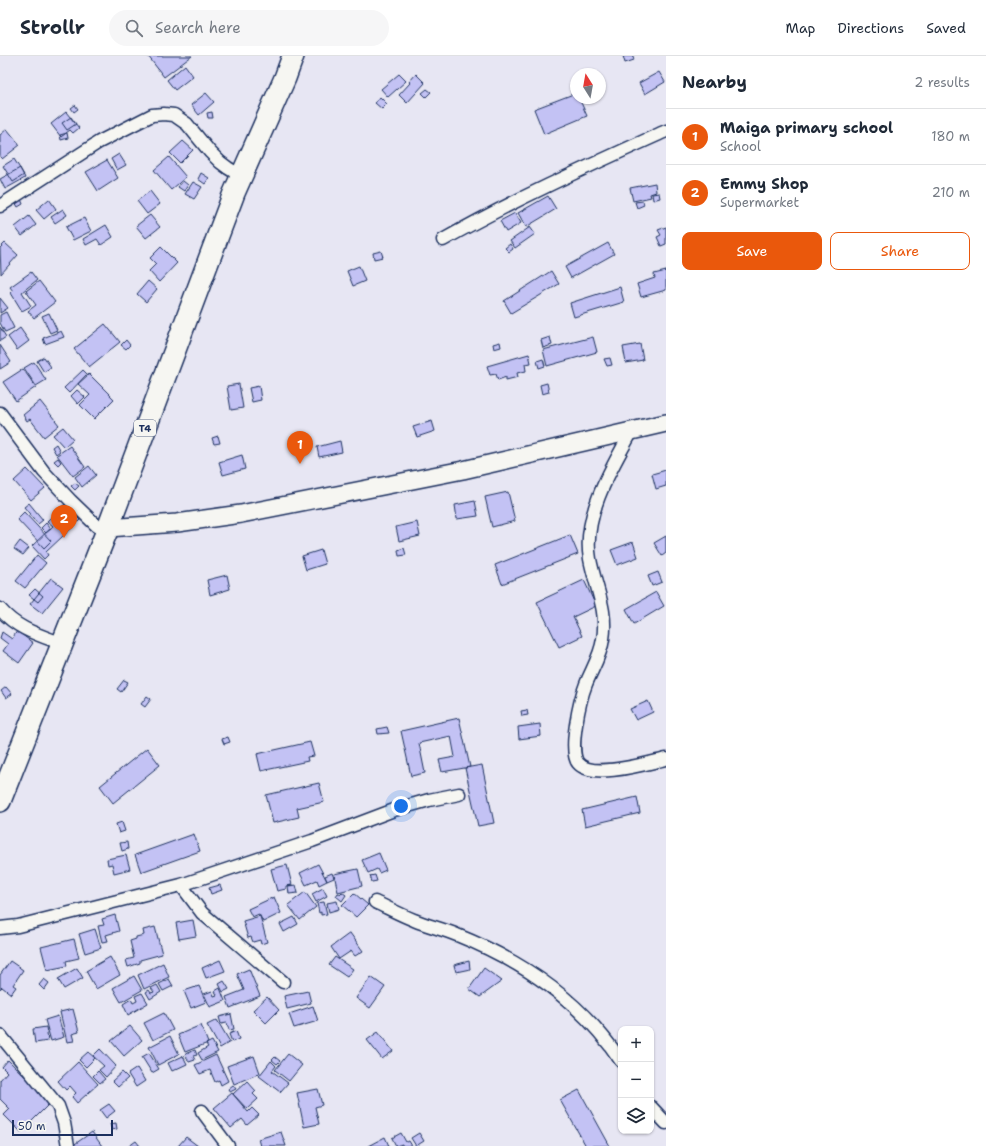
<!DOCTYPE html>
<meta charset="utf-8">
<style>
:root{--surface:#fff;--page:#f6f6f7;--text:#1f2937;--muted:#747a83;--line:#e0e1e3;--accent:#ea580c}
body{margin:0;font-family:"Shantell Sans",sans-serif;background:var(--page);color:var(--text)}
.controls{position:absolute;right:12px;bottom:12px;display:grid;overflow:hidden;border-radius:8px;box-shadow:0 1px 3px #0004}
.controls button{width:36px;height:36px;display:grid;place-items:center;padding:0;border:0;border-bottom:1px solid var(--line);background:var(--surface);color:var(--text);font:20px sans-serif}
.compass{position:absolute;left:570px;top:12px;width:36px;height:36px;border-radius:50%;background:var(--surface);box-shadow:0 1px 3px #0004;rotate:349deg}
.scale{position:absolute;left:12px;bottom:10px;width:101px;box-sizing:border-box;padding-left:4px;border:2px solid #1b2f5e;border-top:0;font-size:11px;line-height:14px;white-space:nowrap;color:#1b2f5e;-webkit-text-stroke:3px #f6f6f2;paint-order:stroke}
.you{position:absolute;left:401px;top:750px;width:14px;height:14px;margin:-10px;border:3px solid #fff;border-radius:50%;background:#1a73e8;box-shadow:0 0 0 6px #1a73e833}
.badge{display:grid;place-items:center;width:26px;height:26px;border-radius:50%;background:var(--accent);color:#fff;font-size:13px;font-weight:700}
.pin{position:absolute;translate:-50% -33px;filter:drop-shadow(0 1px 2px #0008)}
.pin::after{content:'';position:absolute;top:21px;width:14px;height:12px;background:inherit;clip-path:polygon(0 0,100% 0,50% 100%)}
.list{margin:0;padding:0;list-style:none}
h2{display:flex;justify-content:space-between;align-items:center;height:52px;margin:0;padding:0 16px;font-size:17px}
h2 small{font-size:13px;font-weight:400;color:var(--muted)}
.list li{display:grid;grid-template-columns:26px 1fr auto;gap:12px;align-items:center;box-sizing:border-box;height:56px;padding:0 16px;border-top:1px solid var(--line)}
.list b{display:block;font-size:15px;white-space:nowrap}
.list p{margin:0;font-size:13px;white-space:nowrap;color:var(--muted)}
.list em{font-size:13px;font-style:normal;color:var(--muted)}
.actions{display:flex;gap:8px;padding:12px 16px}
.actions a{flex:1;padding:9px 0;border:1px solid var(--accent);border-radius:8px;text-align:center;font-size:14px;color:var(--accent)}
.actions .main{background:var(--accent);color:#fff}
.icon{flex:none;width:22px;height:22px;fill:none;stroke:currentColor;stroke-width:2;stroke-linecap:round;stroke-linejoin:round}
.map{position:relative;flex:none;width:666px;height:1090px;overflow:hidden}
header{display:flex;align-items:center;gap:24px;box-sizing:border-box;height:56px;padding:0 20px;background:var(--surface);border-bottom:1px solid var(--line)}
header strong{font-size:19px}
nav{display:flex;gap:22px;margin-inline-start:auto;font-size:14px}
.search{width:280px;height:36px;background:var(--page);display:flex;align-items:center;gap:10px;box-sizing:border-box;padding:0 14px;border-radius:22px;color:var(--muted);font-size:15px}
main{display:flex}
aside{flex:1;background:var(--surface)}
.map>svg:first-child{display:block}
.building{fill:#c3c2f4;stroke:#1b2f5e}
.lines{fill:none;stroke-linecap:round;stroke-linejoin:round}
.street-casing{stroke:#1b2f5e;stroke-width:15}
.secondary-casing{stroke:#1b2f5e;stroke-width:20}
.highway-casing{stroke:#1b2f5e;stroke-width:24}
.street{stroke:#f6f6f2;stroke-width:12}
.secondary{stroke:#f6f6f2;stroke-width:17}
.highway{stroke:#f6f6f2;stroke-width:21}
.labels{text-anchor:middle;stroke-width:4;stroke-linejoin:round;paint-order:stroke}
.shield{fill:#f6f6f2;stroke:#5d6b8a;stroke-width:1}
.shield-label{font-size:10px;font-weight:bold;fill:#1b2f5e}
</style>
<header>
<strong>Strollr</strong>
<div class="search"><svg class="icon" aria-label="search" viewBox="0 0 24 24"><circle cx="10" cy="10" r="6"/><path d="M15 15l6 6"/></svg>Search here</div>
<nav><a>Map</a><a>Directions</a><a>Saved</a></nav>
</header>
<main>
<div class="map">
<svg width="666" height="1090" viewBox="0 0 666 1090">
<rect width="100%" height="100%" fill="#e7e6f3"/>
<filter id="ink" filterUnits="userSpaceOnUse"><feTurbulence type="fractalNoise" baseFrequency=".025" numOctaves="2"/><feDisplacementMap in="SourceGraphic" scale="8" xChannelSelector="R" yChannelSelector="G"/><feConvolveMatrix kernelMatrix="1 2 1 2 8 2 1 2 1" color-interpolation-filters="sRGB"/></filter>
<g filter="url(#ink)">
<path class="building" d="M148,0h44l-28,21z
M623,0h10l1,4 -9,3z
M185,9l8,11 -18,14 -8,-10z
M659,16l6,10 -20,12 -6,-11z
M399,18l7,7 -18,16 -7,-8z
M416,18l9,9 -18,20 -8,-8 11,-12 -1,-1z
M427,33l4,3 -5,5 -4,-4z
M206,37l8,9 -15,13 -8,-10z
M576,37v5h3l8,18 -43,18 -10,-25z
M380,41l7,7 -5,5 -7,-6z
M75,49l3,4 -4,3 -3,-4z
M66,56l13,16 -6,5 -3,-3 -9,7 -10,-13z
M212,56l1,6h-5l-1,-5z
M71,61l5,7 -9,6 -5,-7z
M7,73l13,16 -18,14 -2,-2v-22z
M67,77l1,5 -7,2 -1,-5z
M183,85l10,9 -13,13 -10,-10z
M119,98l7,11 -9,5 -6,-11z
M169,101l17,20 -15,13 -17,-20z
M14,103l10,16 -11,7 -10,-16z
M107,104l11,18 -20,13 -12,-19z
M20,112l5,10 -20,11 -5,-10z
M201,117l8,5 -4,6 -7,-5z
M183,125l5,4 -4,6 -6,-4z
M193,126l9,5 -8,12 -9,-5z
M655,127l1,9 -6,2 1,3 -18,4 -3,-13z
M150,135l10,13 -13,10 -10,-13z
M659,137l1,5 -7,2 -1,-6z
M548,140l8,13 -30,18 -8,-14z
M21,143l2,5 -5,3 -3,-5z
M49,143l7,10 -12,10 -8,-9z
M643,145l1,4 -7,3 -2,-6z
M63,153l4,6 -12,8 -4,-6z
M515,157l6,10 -15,9 -6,-11z
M150,159l10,12 -14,11 -10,-12z
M29,160l7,9 -14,11 -7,-9z
M84,162l7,13 -18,9 -7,-13z
M106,169l7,12 -12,8 -4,-6 -11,6 -3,-6z
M530,171l5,7 -20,14 -5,-7z
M666,171v17l-5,2 -4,-9 4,-2 -3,-5z
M5,187l13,12 -17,19 -1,-26z
M608,187l6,11 -43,24 -6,-11z
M510,188l3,5 -4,3 -4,-4z
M161,191l16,16 -18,19 -10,-11 7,-7 -6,-6z
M381,195l2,6 -9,2 -1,-6z
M359,210l6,15 -12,5 -6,-15z
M551,215l8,13 -48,29 -7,-12z
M666,215v19l-25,7 -4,-13 18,-6 -1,-4z
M31,216l6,8 -15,12 9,14 -9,5 -11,-18 2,-2 -3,-4z
M39,225l16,21 -21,16 -6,-7 8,-6 -10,-14z
M148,225l9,8 -11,13 -9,-8z
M620,231l4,15 -50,15 -4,-14z
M0,242l8,10 -8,5z
M6,256l8,16 -9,4 -5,-9v-8z
M49,257l8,17 -7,3 -8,-17z
M105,268l15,18 -31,25 -15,-18z
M0,271l6,10 -6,4z
M20,272l9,13 -12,9 -9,-13z
M61,275l3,6 -19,7 -2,-6z
M550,281l2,8 -9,3 -2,-8z
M593,281l4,15 -50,14 -4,-16z
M126,284l4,5 -4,4 -5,-4z
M500,286l1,5 -7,2 -1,-5z
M640,288l3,16 -17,3 -3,-16z
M0,289l11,17 -11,7z
M529,298l2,9 -6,1 1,7 -9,2 1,4 -12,3v-3l-8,3 -2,-6 -6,1 -3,-9z
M44,301l7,10 -7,5 -7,-11z
M610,302l2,7 -5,1 -3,-7z
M543,303l2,7 -6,2 -2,-7z
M34,306l12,18 -10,6 -12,-18z
M23,313l13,18 -20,14 -13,-19z
M83,314l4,4 -18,19 -5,-5z
M89,318l25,25 -20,20 -14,-14 10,-10 -12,-11z
M547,327l2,9 -7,2 -2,-9z
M239,328l4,24 -12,2 -4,-24z
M259,330l2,14 -9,2 -3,-14z
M77,334l8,7 -7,7 -7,-8z
M40,345l19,24 -15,12 -14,-18 -3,2 -4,-6z
M432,365l3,10 -18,6 -4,-10z
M63,371l10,12 -9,8 -11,-12z
M218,380l2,7 -6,1 -2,-6z
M340,385l2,11 -23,5 -2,-10z
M56,388l4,7 -4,3 -4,-7z
M70,390l15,21 -12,9 -16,-21z
M242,399l3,14 -22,6 -4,-13z
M58,402l3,4 -3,3 -4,-4z
M89,410l7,9 -14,12 -7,-10z
M27,413l18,19 -14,12 -17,-19z
M666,414v16l-10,3 -4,-15z
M75,427l4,3 -4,4 -4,-4z
M508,436l7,29 -23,6 -7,-30z
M475,445l3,15 -21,3 -2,-14z
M29,447l14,17 -5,4 -14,-17z
M65,448l15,16 -34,32 2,3 -4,4 -12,-13 21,-20 -6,-5z
M24,456l27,29 -7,7 -27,-29z
M417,466l3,14 -21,5 -3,-14z
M46,467l5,6 -5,4 -5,-5z
M570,479l8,19 -76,30 -7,-19z
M666,480v17l-4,3 -8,-13z
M20,485l9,7 -6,7 -9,-6z
M633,486l5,15 -21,8 -6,-15z
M404,492l2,7 -7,1 -1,-6z
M321,494l4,14 -19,6 -4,-14z
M37,499l9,8 -21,25 -9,-7z
M658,516l4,10 -10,4 -4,-10z
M227,519l3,14 -20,6 -3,-15z
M51,522l12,9 -21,26 -12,-9z
M584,524l12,26 -23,11 9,19 -23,11 -22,-45z
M35,533l8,7 -5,6 -9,-7z
M656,536l8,14 -30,18 -8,-15z
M17,575l16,12 -14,20 -16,-12 5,-7 -8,-6 2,-6 10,7z
M124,624l4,2 -7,10 -4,-3z
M6,631l6,7 -6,4 -5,-7z
M147,640l4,3 -6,8 -4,-3z
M648,645l5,11 -17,8 -6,-11z
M527,654l1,5 -6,1 -1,-5z
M459,662l11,49 -28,5 -3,-12 16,-3 -4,-21 -32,7 6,30 -14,3 -10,-45z
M540,668l1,12 -22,3 -1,-12z
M387,671l2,6 -11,1 -1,-5z
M228,681l2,5 -6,2 -2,-5z
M310,686l4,14 -7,1 1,4 -47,10 -4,-17z
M147,692l13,17 -47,38 -13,-17z
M482,709l12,58 -16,3 -13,-58z
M319,727l5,19 -27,6 2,9 -26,6 -7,-28z
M637,741l3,16 -55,13 -3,-16z
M122,766l3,9 -6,2 -3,-9z
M194,778l6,17 -59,21 -6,-17z
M127,786l1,7 -6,2 -2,-8z
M379,797l7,17 -7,3 -2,-4 -9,4 -6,-13z
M126,799l4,14 -16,4 -2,-9 -4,1 -1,-6z
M318,808l9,17 -8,4 -2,-5 -11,5 -6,-12z
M287,809l5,20 -6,1v3l-9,2 -6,-22z
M358,813l4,17 -24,6 -4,-18z
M332,817l2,5 -7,3 -2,-5z
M375,819l2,6 -5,1 -2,-6z
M220,829l2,5 -11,4 -2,-6z
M296,829l2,8 -9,1 -1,-8z
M323,832l4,8 -11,6 -4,-8z
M305,836l11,15 -16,13 -12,-15z
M342,836l4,3 -4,6 -6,-5 2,-3 2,1z
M354,837l14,12 -12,12 -14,-12z
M274,841l7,16 -18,9 -4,-8 -7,3 -4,-8z
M337,845l2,8 -10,3 -2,-9z
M324,846l3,12 -6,1v-3l-2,1 -2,-10z
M115,859l4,16 -13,4 2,6 -6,1 -4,-16 6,-1 -2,-6z
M260,860l7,26 -6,2 -1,-4 -7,2 -2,-5 -3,1 -5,-17z
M294,861l4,7 -14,8 -4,-8z
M193,864l3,16 -17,3 -3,-16z
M155,871l7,27 -22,6v3l-12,4 -2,-7 8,-2 -4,-17 6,-2v-2l8,-2 -1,-5z
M95,873l6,19 -16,5 -6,-19z
M350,877l13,18 -8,5 -4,-5 -12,8 -8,-12z
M74,883l5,19 -13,3 1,5 -20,4 -6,-23z
M110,901l10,18 -24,14 -10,-18z
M335,901l18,12 -6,8 -18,-12z
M220,904l5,11 -19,7 -4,-10z
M10,905l13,9 -10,15 3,2 -5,7 -9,-7 -2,2v-14z
M469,905l1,8 -14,3 -2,-7z
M163,907l6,14 -25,12 -6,-14z
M77,912l6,10 -19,11 -6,-10z
M484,912l18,13 -22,16 -11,-8z
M249,913l11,27 -30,12 -4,-11 18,-7 -7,-16z
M134,920l8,14 -21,12 -8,-14z
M371,921l14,10 -15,21 -14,-10z
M44,923l5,4 -5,7 -5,-5z
M169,923l4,7 -10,5 -4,-7z
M224,925l5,8 -6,3 -4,-8z
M157,929l4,7 -11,7 -4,-7 3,-2 2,3 3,-1 -3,-4z
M199,930l7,16 -15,6 -7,-17z
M220,932l5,13 -15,6 -6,-13 8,-3 2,5 3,-1 -2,-4z
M308,935l3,12 -24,6 -3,-13z
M142,937l6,10 -20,12 -5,-11 8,-5 2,4 4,-2 -2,-5z
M267,941l12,13 -13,13 -13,-13z
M313,950l5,15 -24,7 -5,-14z
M73,953l6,23 -7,2 2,7 -7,1 -7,-30z
M164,957l9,17 -20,10 -9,-17z
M231,958l3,15 -5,1 -2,-7 -6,1 -2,-7z
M58,960l6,21 -13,4 -6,-21z
M217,964l13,22 -10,6 -13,-23z
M201,969l7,18 -23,9 -7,-17z
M130,970l12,14 -18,16 -13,-15z
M46,971l2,14 -13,2 -2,-14z
M236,975l3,8 -7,3 -3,-8z
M378,976l15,19 -11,8 -15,-19z
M170,980l9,18 -21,11 -9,-18z
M212,985l6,11 -16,8 -4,-7 10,-6 -2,-3z
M100,993l16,17 -10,11 -7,-7 5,-4 -11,-10z
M195,994l2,5 -4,1 2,4 -6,2 -4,-8z
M88,996l7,6 -9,9 -7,-7z
M149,997l10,16 -7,4 -10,-16z
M288,998l14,11 -13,16 -14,-11z
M216,999l12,26 -7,4 -2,-5 -4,2 -5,-12 -10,4 -5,-9z
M183,1000l4,8 -15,7 -4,-8z
M254,1000l6,17 -26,11 -7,-18z
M275,1001l5,4 -3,3 -5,-4z
M8,1004l43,42 -30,30 -17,-17 6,-6 -10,-10v-19l7,-8 -5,-5z
M271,1005l5,5 -4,5 16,12 -8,9 -21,-16z
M78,1006l20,22 -21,19 -5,-6 4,-4 -6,-7 -4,4 -8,-9z
M137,1012l8,13 -9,6 -8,-13z
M98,1015l7,8 -5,4 -7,-7z
M122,1016l6,6 -10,9 -6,-6z
M247,1025l9,10 -3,3 5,5 -11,10 -14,-15z
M233,1029l3,4 -6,3 -2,-3z
M318,1033l4,16 -7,2 4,17 -15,3 -7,-34z
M579,1034l31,56h-24l-26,-46z
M232,1037l16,19 4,-4 7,7 -12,10 -5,-6 -11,9 -17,-20z
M109,1048l6,7 -9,7 -6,-8z
M116,1067l1,6 -5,1 -2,-6z
M92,1076l10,14h-30z
M281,1076l5,14h-26l-2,-7z
M401,1077l5,9 3,-1 3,5h-10v-2l-6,2 -4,-8z
M419,1077l5,8 -8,5 -5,-8z
M186,1081l12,9h-20z
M385,1081l4,9h-21z
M136,1085l4,5h-11z"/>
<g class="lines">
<g class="street-casing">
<path id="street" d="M0,150l99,-64 53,-27 12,-1 10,1 13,9 23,28 10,10 8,6 13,8
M443,184c72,-41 148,-75 223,-109
M0,357l44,59 27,29 26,25 11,2
M632,375c-20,36 -50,85 -42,128 5,27 18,51 13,80 -2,16 -11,30 -17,45 -6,15 -18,67 -8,79 14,17 70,0 88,-4
M0,553c17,20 39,26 63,35
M181,829l21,28 81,69
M375,846c13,6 26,13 39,18 14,6 29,9 43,15 65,26 125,67 164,126
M0,872l18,-2 163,-41 131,-44 82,-31 35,-10 30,-6
M0,979l58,71 6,17 4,23
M651,1051l15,16
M202,1055l26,35"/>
</g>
<g class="secondary-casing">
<path id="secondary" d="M108,472l69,-5 64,-9 222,-44 203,-47"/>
</g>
<g class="highway-casing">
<path id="highway" d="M0,745l108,-273 126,-335 51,-115 8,-22"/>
</g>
<use href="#street" class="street"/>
<use href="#secondary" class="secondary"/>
<use href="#highway" class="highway"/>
</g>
</g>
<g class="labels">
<rect class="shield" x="134" y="364" width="22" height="16" rx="3"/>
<g class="shield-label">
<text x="145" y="376">T4</text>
</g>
</g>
</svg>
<div class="controls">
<button>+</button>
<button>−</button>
<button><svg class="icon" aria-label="layers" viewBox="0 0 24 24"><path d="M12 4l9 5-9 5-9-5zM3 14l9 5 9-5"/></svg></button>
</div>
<svg class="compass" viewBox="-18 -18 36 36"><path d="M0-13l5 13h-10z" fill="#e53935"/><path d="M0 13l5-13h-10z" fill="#747a83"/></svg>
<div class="scale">50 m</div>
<div class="you"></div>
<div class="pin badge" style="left:300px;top:408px">1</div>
<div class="pin badge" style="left:64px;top:482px">2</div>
</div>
<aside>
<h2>Nearby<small>2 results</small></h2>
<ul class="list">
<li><span class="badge">1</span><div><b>Maiga primary school</b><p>School</p></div><em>180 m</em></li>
<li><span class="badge">2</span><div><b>Emmy Shop</b><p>Supermarket</p></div><em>210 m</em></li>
</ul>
<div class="actions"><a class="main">Save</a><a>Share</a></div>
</aside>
</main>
